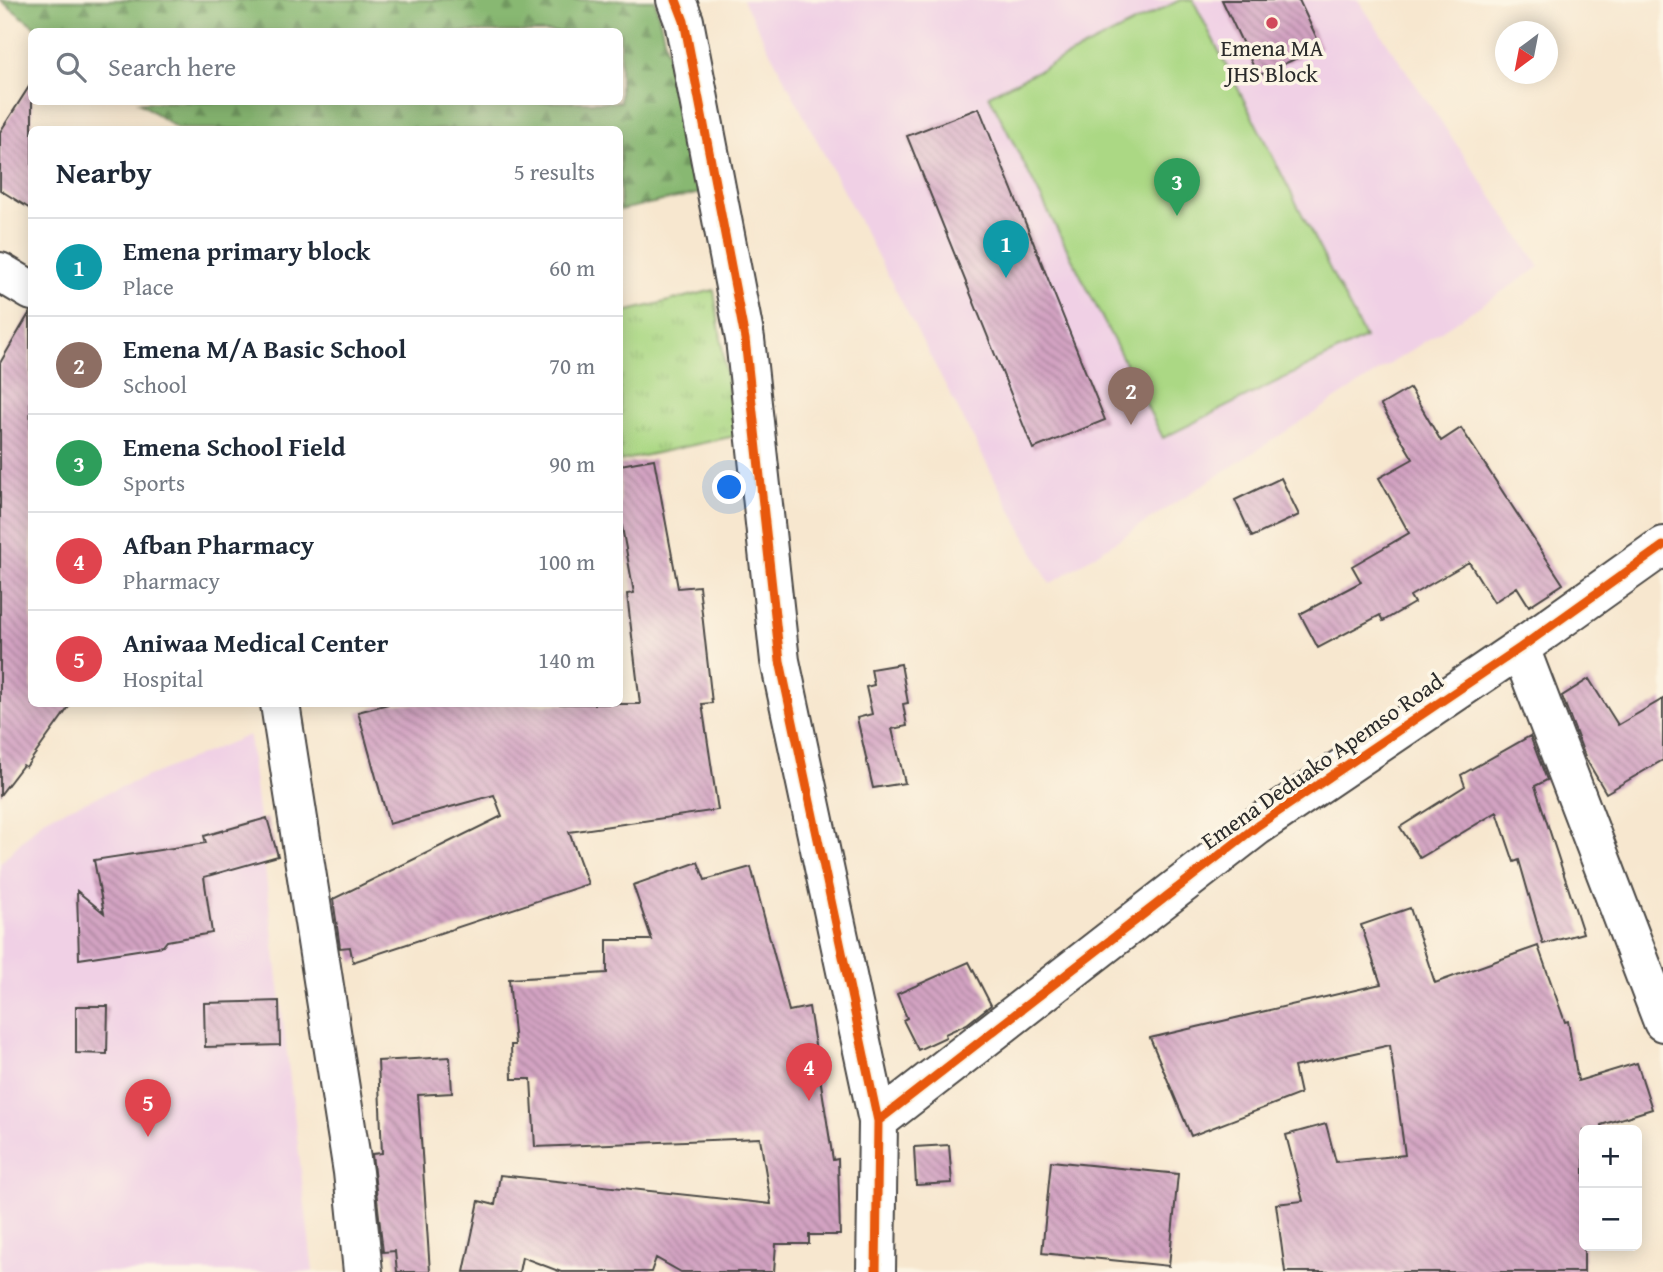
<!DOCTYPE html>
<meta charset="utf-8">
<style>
:root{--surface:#fff;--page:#f2f2f3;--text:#1f2937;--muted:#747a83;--line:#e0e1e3;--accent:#2563eb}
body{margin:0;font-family:"Gentium Book Plus",serif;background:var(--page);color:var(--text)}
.controls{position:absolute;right:21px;bottom:21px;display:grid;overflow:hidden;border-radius:10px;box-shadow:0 4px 18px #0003}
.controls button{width:63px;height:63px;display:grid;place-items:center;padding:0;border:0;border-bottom:2px solid var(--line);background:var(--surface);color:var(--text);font:35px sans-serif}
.compass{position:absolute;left:1495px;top:21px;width:63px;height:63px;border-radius:50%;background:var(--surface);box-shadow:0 4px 18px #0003;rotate:212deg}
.you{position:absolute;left:730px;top:488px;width:24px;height:24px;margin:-18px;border:5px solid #fff;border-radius:50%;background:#1a73e8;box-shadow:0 0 0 10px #1a73e833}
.badge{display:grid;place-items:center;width:46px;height:46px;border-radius:50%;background:var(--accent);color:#fff;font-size:23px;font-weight:700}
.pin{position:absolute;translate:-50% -58px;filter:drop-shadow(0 2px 4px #0008)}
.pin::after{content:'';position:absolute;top:37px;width:24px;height:21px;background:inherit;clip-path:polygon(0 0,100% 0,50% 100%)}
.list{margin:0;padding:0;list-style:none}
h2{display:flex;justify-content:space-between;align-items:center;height:91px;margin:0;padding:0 28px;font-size:30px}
h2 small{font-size:23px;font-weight:400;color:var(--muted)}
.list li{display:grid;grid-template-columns:46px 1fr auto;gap:21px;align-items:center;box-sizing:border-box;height:98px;padding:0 28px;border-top:2px solid var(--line)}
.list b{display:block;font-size:26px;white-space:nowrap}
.list p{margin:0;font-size:23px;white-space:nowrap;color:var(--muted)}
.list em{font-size:23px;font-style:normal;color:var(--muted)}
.icon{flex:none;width:38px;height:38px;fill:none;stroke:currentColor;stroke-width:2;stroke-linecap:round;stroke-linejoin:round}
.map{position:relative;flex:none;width:1663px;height:1272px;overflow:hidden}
.search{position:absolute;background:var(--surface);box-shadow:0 4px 18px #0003;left:28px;top:28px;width:595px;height:77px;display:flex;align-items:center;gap:18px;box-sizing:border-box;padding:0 24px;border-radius:10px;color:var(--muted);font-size:26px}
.panel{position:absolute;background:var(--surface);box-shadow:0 4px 18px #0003;left:28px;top:126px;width:595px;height:581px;border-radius:10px}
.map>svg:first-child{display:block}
.built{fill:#f0d0e5}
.grass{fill:url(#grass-tufts);stroke:#6b8258;stroke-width:2}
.forest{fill:url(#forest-firs);stroke:#5a724e;stroke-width:2}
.garden{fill:#abd884;stroke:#6b8258;stroke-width:2}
.building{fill:url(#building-back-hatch)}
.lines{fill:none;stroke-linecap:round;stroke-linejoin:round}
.minor-casing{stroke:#4a4744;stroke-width:42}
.minor{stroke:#fff;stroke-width:38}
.cycleway-casing{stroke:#fcf5e5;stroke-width:13}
.cycleway{stroke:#e8590c;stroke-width:9}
.poi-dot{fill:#d1495b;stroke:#fcf5e5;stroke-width:2.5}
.labels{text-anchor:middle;stroke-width:7;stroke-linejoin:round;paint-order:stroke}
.poi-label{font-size:23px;fill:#2b2b2b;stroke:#fcf5e5}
.street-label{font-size:23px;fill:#2b2b2b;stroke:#fcf5e5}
</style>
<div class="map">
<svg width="1663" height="1272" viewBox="0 0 1663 1272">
<defs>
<pattern id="grass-tufts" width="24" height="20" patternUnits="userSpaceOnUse" patternTransform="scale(1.75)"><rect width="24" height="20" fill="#abd884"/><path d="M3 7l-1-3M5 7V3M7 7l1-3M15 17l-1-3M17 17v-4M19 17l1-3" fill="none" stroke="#93ba72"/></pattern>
<pattern id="forest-firs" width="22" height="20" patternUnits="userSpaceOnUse" patternTransform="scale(1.75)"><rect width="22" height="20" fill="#88b872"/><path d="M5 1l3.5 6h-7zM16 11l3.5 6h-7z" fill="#6f965e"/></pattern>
<pattern id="building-back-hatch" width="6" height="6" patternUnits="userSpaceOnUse" patternTransform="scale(1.75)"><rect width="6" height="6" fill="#d3a3c2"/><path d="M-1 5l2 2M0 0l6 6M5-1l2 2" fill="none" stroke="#ab859e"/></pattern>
</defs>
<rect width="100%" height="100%" fill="#fcf5e5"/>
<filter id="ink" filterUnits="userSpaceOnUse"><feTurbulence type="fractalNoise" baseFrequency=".0143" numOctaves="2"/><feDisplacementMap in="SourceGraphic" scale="14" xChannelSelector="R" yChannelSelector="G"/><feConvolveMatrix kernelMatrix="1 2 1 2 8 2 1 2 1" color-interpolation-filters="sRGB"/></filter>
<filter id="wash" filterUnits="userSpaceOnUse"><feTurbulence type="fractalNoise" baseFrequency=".00686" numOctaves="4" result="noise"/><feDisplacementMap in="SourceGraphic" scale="28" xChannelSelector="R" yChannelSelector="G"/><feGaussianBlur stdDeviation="1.57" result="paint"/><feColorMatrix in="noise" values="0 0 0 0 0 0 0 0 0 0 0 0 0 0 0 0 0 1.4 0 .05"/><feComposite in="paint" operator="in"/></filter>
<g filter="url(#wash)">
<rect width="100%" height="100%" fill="#f7e7cf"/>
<path class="built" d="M743,0h615l182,267 -490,317z
M249,735l64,537h-313v-409l45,-45z"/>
<path class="grass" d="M714,290l21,146 -115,25v-148z"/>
<path class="forest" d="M0,0h655l46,193 -81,17v-80l-442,-1 -39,-27h481v-70h-578z"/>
<path class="garden" d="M1180,0h13l172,338 -202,100 -174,-343z"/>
<g id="blocks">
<path class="building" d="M1222,0h77l22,47 -63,29z
M32,82v128l-32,-20v-58z
M979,108l126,312 -72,29 -126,-313z
M30,312l2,392h39l-45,63 -3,-2 -23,30v-432z
M1410,388l31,53 20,-13 102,156 -34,22 -12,-19 -23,15 -25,-40 -59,34 4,7 -31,18 -3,-6 -62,33 -18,-34 61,-32 -9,-16 57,-33 -30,-55 34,-19 -32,-54z
M654,459l24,129 21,-2 13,117 -10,1 16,106 -149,22 19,52 -235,78 -3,-15 -10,1 -7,-49 169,-83 -8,-21 -105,29 -31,-112 30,-8h252l-13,-110 7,-1 -14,-77v-51z
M1281,478l18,37 -47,22 -17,-37z
M901,664l7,39 -5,1 4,22 -15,3 13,54 -32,5 -16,-70 15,-4 -6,-27 8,-2 -3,-16z
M1589,679l29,46 45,-26v61l-57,33 -20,-34 -24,-63z
M1530,736l17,44 -12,6 48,147 -40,11 -24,-84 -5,2 -17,-50 -77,46 -20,-31 65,-41 -4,-11z
M267,818l11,38 -74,21 8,56 -45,8 -4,5 -84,13 -2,-68 27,22 -10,-53 112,-17 -2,-7z
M698,862l7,18 46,-13 38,144 20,-4 24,153 5,-1 2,76h-31v9h-33l-2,28h-93l-25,-14 -5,14h-90l-39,-15 -3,15h-55l15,-71 16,4 5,-30 271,29 -11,-66 -225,9 -4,-68h-19l-1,-34h4l-6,-66 98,-6v-33h45l-19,-55z
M1410,908l25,75 103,-37 27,76 3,-1 10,60 59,-18 15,46 -51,16 1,5h-18v142h-299l-9,-68 27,-3 -17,-66 40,-11 10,38 69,-7 -15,-110 -96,22 6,27 -109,42 -41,-98 231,-54 -20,-59z
M969,962l22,43 -24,19 -22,10 1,3 -28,13 -15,-30 4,-2 -10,-24z
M279,1001l1,44 -75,2 -1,-44z
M76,1006h32l-1,48 -31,-1z
M450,1057l2,36 -34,2 12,177h-33l-2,-21 -12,1 -11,-98 10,-1 -4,-92z
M949,1145l3,38 -36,2 -2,-38z
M1051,1161l127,13 -9,92 -127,-13z"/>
</g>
</g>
<g filter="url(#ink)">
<use href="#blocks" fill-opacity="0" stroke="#4a4744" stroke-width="2"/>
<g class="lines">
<g class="minor-casing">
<path id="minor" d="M676,0l8,21 61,318 35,322 98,460 -2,151
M0,272l32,19
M1520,648l143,374
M280,704l73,468 10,100
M878,1121l379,-295 263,-178 143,-102"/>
</g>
<use href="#minor" class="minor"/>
<g class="cycleway-casing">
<path id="cycleway" d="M676,0l8,21 61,318 35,322 98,460 -2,151
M878,1121l379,-295 263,-178 143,-102"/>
</g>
<use href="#cycleway" class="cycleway"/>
</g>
</g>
<circle class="poi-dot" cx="1272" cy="23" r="7"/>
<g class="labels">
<g class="poi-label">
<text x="1272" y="56">Emena MA<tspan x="1272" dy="26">JHS Block</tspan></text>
</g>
<g class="street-label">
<text transform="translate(1322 761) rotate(-35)" y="8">Emena Deduako Apemso Road</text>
</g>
</g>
</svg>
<div class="controls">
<button>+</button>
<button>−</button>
</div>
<svg class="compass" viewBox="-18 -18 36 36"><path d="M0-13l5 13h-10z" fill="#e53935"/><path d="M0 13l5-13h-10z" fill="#747a83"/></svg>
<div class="you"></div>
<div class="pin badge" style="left:1006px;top:278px;background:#0f9aa8">1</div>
<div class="pin badge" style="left:1131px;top:425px;background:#8d6e63">2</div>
<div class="pin badge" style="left:1177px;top:216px;background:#2e9e5b">3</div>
<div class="pin badge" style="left:809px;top:1101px;background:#e0444e">4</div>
<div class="pin badge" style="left:148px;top:1137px;background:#e0444e">5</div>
<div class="search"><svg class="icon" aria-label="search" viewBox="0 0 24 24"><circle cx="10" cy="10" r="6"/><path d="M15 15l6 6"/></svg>Search here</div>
<section class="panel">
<h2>Nearby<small>5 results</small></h2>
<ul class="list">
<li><span class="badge" style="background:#0f9aa8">1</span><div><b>Emena primary block</b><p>Place</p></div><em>60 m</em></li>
<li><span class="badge" style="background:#8d6e63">2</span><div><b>Emena M/A Basic School</b><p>School</p></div><em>70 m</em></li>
<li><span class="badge" style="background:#2e9e5b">3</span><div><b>Emena School Field</b><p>Sports</p></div><em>90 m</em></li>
<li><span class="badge" style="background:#e0444e">4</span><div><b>Afban Pharmacy</b><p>Pharmacy</p></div><em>100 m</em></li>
<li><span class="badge" style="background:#e0444e">5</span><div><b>Aniwaa Medical Center</b><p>Hospital</p></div><em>140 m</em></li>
</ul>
</section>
</div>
